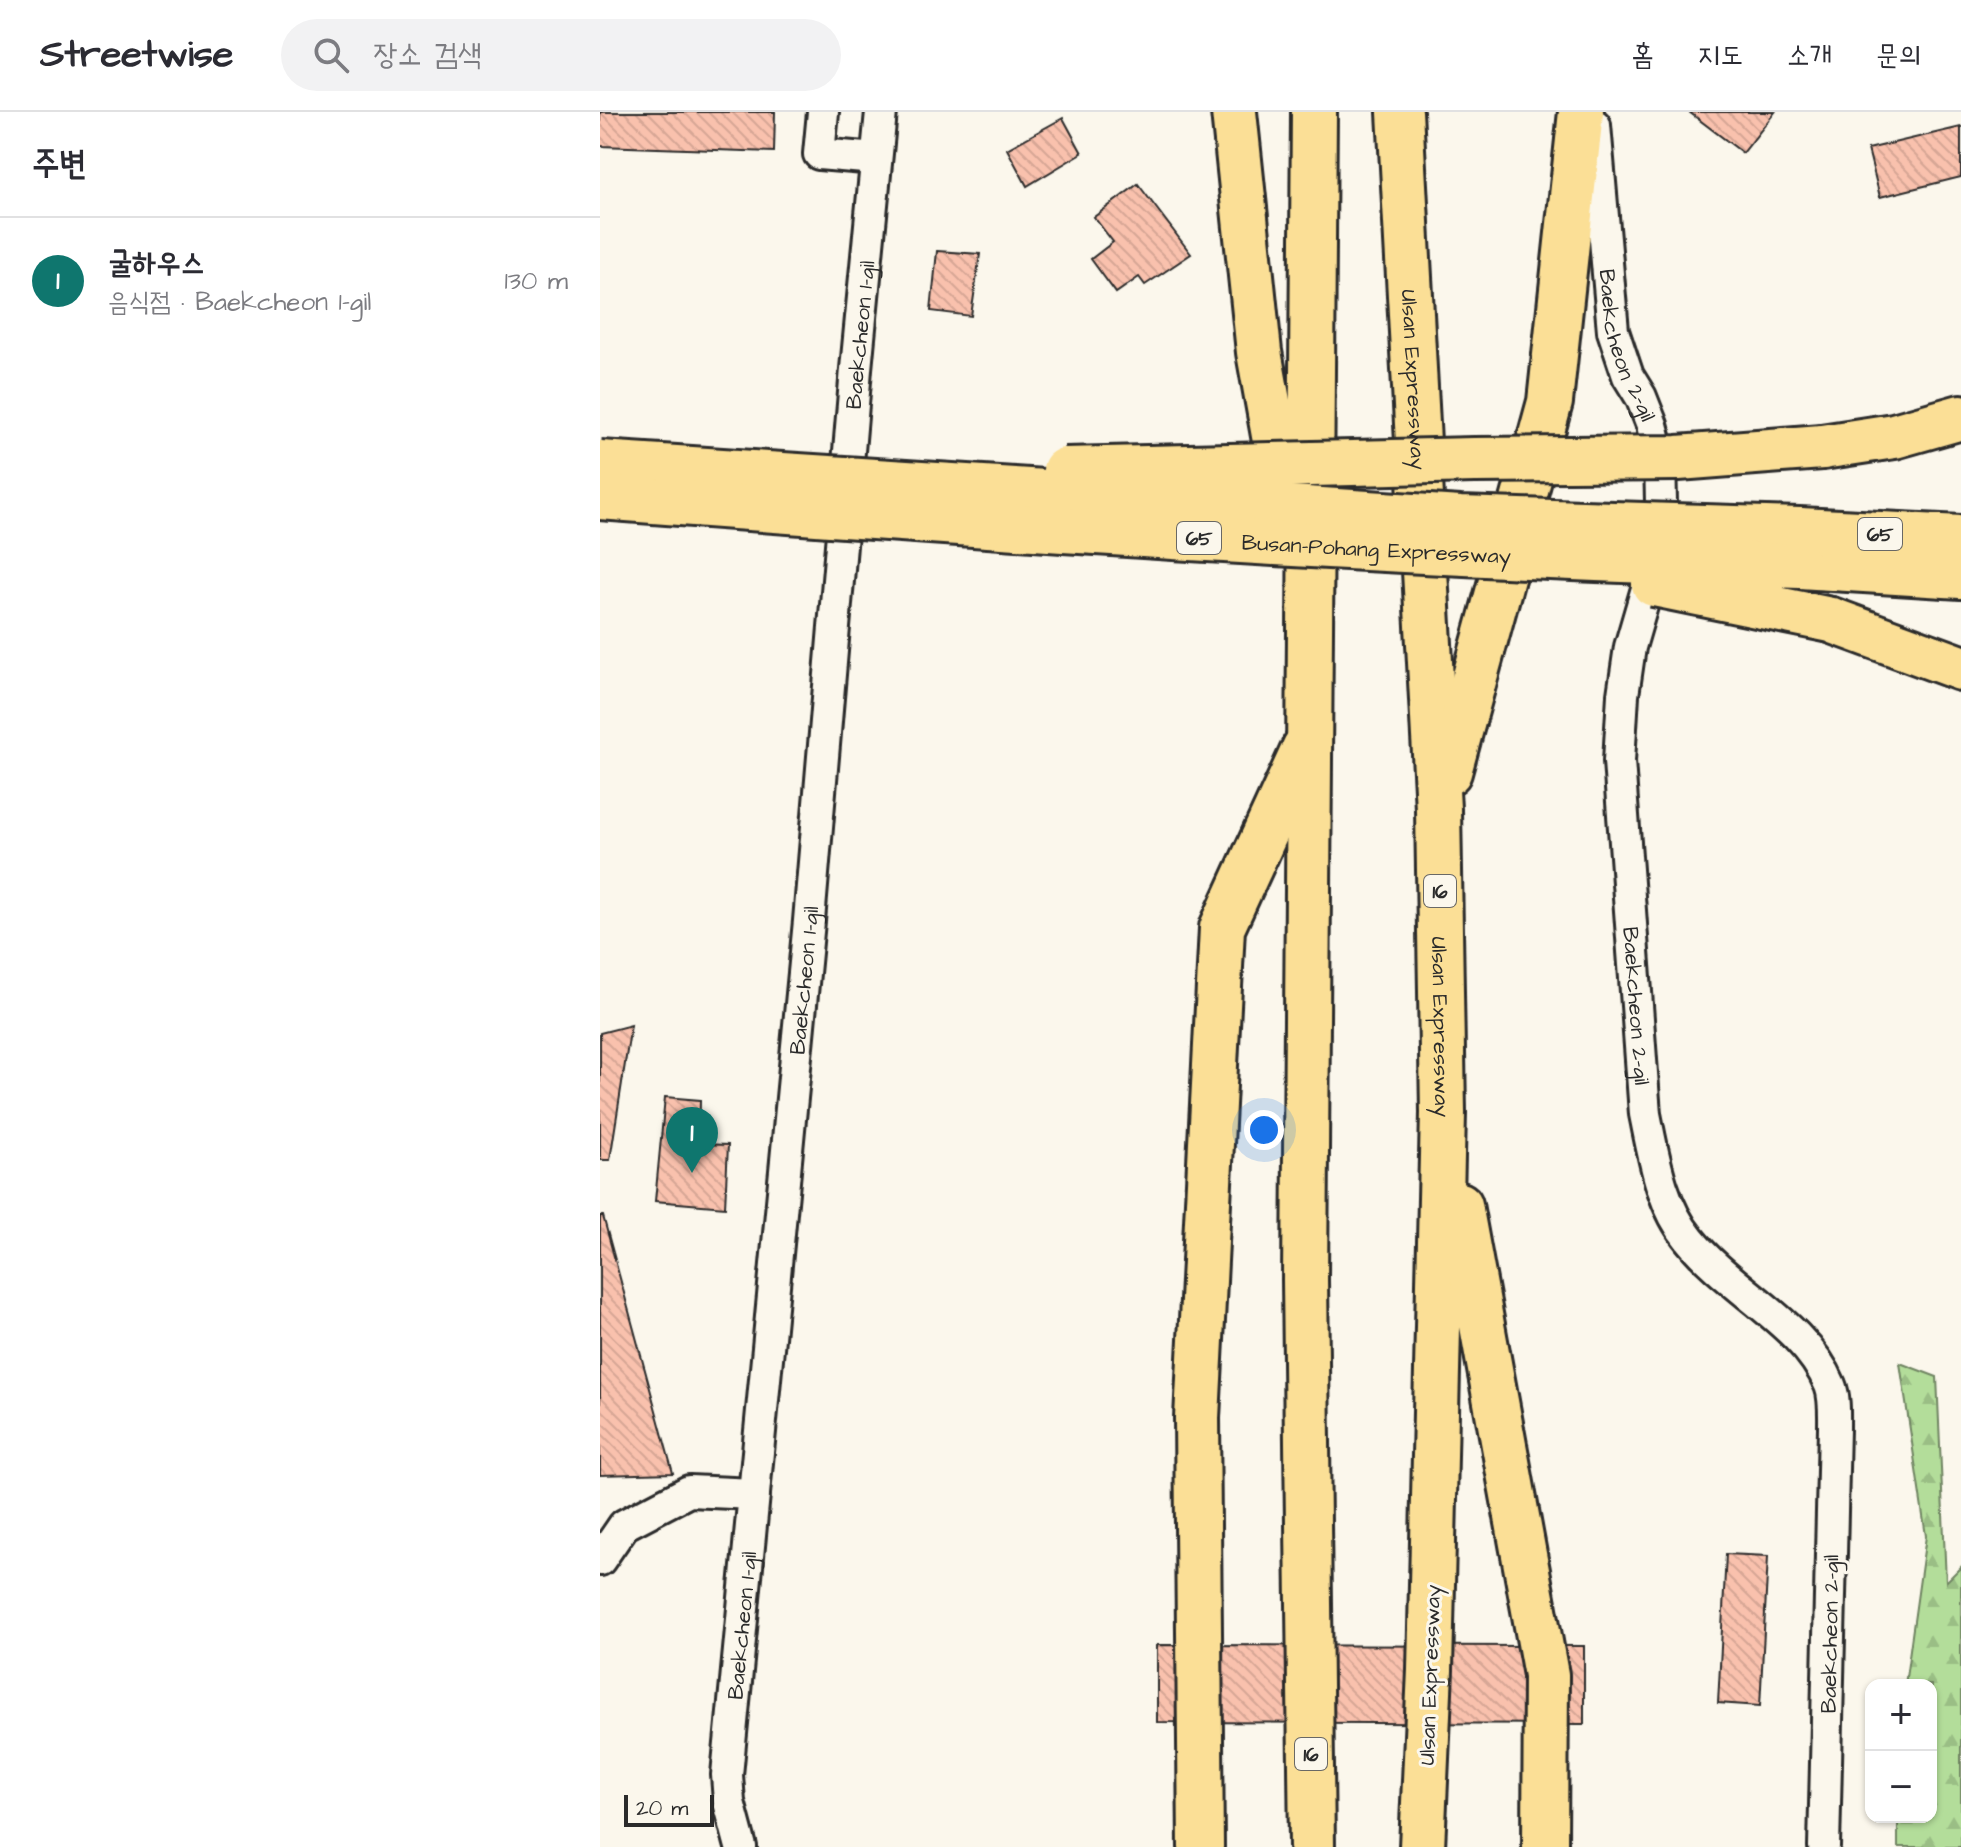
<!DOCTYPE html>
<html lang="ko">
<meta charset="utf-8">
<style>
:root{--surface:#fff;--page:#f2f2f3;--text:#2b2b33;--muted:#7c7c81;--line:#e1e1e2;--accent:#0f766e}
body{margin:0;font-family:"Architects Daughter","Poor Story",sans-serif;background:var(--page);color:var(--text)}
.controls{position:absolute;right:24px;bottom:24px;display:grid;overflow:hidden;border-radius:16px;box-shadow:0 2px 6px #0004}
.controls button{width:72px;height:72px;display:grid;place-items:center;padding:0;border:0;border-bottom:2px solid var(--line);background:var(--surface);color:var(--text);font:40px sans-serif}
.scale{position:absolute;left:24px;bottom:20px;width:90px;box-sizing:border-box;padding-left:8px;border:4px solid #2b2b2b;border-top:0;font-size:22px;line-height:28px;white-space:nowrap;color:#2b2b2b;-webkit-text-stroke:6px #fbf7ec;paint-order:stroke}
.you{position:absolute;left:664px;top:1018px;width:28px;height:28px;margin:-20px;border:6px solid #fff;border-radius:50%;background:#1a73e8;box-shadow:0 0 0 12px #1a73e833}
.badge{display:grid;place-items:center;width:52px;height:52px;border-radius:50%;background:var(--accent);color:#fff;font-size:26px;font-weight:700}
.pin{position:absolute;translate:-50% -66px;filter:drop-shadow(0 2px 4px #0008)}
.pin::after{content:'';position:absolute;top:42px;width:28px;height:24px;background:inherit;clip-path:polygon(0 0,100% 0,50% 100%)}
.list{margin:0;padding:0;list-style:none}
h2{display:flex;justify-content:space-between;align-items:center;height:104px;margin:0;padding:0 32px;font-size:34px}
h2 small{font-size:26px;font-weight:400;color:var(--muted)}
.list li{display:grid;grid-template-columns:52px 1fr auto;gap:24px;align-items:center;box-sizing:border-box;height:128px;padding:0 32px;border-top:2px solid var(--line)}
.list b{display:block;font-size:30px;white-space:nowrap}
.list p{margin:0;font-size:26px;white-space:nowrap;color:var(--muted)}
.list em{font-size:26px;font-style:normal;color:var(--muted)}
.icon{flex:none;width:44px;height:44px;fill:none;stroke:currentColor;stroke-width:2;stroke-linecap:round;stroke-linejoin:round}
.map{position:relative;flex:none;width:1361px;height:1735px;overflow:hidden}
header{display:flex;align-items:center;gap:48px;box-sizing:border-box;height:112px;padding:0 40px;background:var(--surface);border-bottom:2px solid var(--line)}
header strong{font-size:38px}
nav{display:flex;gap:44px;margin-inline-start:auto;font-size:28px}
.search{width:560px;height:72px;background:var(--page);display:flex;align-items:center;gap:20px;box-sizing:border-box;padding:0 28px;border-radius:44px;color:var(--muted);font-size:30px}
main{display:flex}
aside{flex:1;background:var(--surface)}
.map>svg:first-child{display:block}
.forest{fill:url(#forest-firs);stroke:#6f8462;stroke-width:2}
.building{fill:url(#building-back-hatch);stroke:#2b2b2b;stroke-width:2}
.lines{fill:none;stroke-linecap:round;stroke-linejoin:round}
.minor-casing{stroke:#2b2b2b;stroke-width:36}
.highway-casing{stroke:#2b2b2b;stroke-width:50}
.minor{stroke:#fbf7ec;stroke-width:30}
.highway{stroke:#fbdf96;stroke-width:44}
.highway-bridge-casing{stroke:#2b2b2b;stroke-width:50;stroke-linecap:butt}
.highway-bridge{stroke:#fbdf96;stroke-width:44}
.labels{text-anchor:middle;stroke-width:6;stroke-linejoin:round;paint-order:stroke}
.shield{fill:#fbf7ec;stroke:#696865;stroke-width:2}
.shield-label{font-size:20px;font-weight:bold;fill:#2b2b2b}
.street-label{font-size:22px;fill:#2b2b2b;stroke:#fbf7ec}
</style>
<header>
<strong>Streetwise</strong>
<div class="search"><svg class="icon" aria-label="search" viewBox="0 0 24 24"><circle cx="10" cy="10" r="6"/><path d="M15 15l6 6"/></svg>장소 검색</div>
<nav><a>홈</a><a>지도</a><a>소개</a><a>문의</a></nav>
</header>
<main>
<aside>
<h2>주변<small></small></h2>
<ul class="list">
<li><span class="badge">1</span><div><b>굴하우스</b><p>음식점 · Baekcheon 1-gil</p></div><em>130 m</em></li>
</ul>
</aside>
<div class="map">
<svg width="1361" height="1735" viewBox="0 0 1361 1735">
<defs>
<pattern id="forest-firs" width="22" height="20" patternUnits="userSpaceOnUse" patternTransform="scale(2)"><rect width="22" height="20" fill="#b3dd9a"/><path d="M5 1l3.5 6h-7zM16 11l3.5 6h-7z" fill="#9abe85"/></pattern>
<pattern id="building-back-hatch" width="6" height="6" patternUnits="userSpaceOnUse" patternTransform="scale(2)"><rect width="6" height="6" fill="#f9c1ad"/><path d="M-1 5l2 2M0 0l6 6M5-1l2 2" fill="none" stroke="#d6a695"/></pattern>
</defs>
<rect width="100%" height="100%" fill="#fbf7ec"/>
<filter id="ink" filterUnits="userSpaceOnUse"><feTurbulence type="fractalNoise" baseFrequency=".0125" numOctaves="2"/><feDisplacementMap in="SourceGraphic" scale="16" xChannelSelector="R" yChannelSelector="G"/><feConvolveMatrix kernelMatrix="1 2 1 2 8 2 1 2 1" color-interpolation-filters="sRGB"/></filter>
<g filter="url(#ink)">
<path class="forest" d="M1300,1251l37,14 9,205 15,-15v280h-63v-30h33v-132h-26l21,-149z"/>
<path class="building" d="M0,0h175l-1,40 -174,-6z
M1089,0h86l-32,41z
M463,6l19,35 -55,33 -20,-37z
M1361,15v50l-81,20 -12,-48z
M538,72l53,70 -46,31 -6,-8 -23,16 -25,-34 22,-17 -19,-25z
M337,139l43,3 -9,62 -40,-5z
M31,913l-21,135h-10v-127z
M65,985l35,3 -1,44 29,1 -3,62 -70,-6z
M0,1104h3l70,257 -73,2z
M1126,1442l42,2 -8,150 -42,-3z
M557,1533l427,1v78l-427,-2z"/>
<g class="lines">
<g class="minor-casing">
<g id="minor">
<path d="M223,0l-4,42 57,5"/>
<path id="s1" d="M995,13l18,206 15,45 13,21 11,28 8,31 1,47 -6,58 -25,86 -7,48 -4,66 26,353c9,44 16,91 45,126 41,51 115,84 140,145 5,12 4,29 4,43l-10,419"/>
<path d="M0,1448l24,-35 65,-34 65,3"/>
<path id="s2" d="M141,1735l-12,-45 -2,-27 82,-854 47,-552 25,-257"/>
</g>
</g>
<g class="highway-casing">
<g id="highway">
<path d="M634,0l25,240 27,150"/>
<path id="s3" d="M800,0l38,697 5,304 -13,557 -8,177"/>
<path d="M1222,335l72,-11 67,-19"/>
<path d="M1199,418l162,8"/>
<path d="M1200,454l161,10"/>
<path d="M1231,508l130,48"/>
<path d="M849,660l101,-370 31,-290"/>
<path d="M860,1093l86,470 -1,172"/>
<path d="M601,1735l-4,-429 25,-490 83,-181"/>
<path d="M712,1735l-7,-567 9,-1168"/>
</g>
</g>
<use href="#minor" class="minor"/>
<use href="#highway" class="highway"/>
<g class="highway-bridge-casing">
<g id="highway-bridge">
<path d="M0,351l860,56 339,11"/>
<path d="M465,358l409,-10 204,-2 144,-11"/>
<path id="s4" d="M0,385c399,30 799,58 1200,69"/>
<path d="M1054,472l177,36"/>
</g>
</g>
<use href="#highway-bridge" class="highway-bridge"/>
</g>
</g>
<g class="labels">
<g class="shield">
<rect x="1258" y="406" width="44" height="32" rx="6"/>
<rect x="577" y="410" width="44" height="32" rx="6"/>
<rect x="824" y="763" width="32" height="32" rx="6"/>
<rect x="695" y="1626" width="32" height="32" rx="6"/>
</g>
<g class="shield-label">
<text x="1280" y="429">65</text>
<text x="599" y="433">65</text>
<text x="840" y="786">16</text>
<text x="711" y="1649">16</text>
</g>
<g class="street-label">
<text dy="8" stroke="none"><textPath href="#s2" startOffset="1520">Baekcheon 1-gil</textPath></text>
<text dy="8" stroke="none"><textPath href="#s1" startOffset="224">Baekcheon 2-gil</textPath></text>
<text dy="8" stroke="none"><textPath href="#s3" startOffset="268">Ulsan Expressway</textPath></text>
<text dy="8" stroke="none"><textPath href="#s4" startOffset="778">Busan-Pohang Expressway</textPath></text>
<text dy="8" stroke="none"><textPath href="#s2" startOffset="872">Baekcheon 1-gil</textPath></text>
<text dy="8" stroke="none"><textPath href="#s1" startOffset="896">Baekcheon 2-gil</textPath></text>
<text dy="8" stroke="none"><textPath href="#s3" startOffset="916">Ulsan Expressway</textPath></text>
<text dy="8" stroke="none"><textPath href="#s2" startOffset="224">Baekcheon 1-gil</textPath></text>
<text transform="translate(1229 1522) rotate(-89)" y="8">Baekcheon 2-gil</text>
<text transform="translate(829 1563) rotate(-88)" y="8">Ulsan Expressway</text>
</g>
</g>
</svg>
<div class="controls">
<button>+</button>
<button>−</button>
</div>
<div class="scale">20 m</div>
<div class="you"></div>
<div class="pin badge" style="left:92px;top:1061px">1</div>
</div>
</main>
